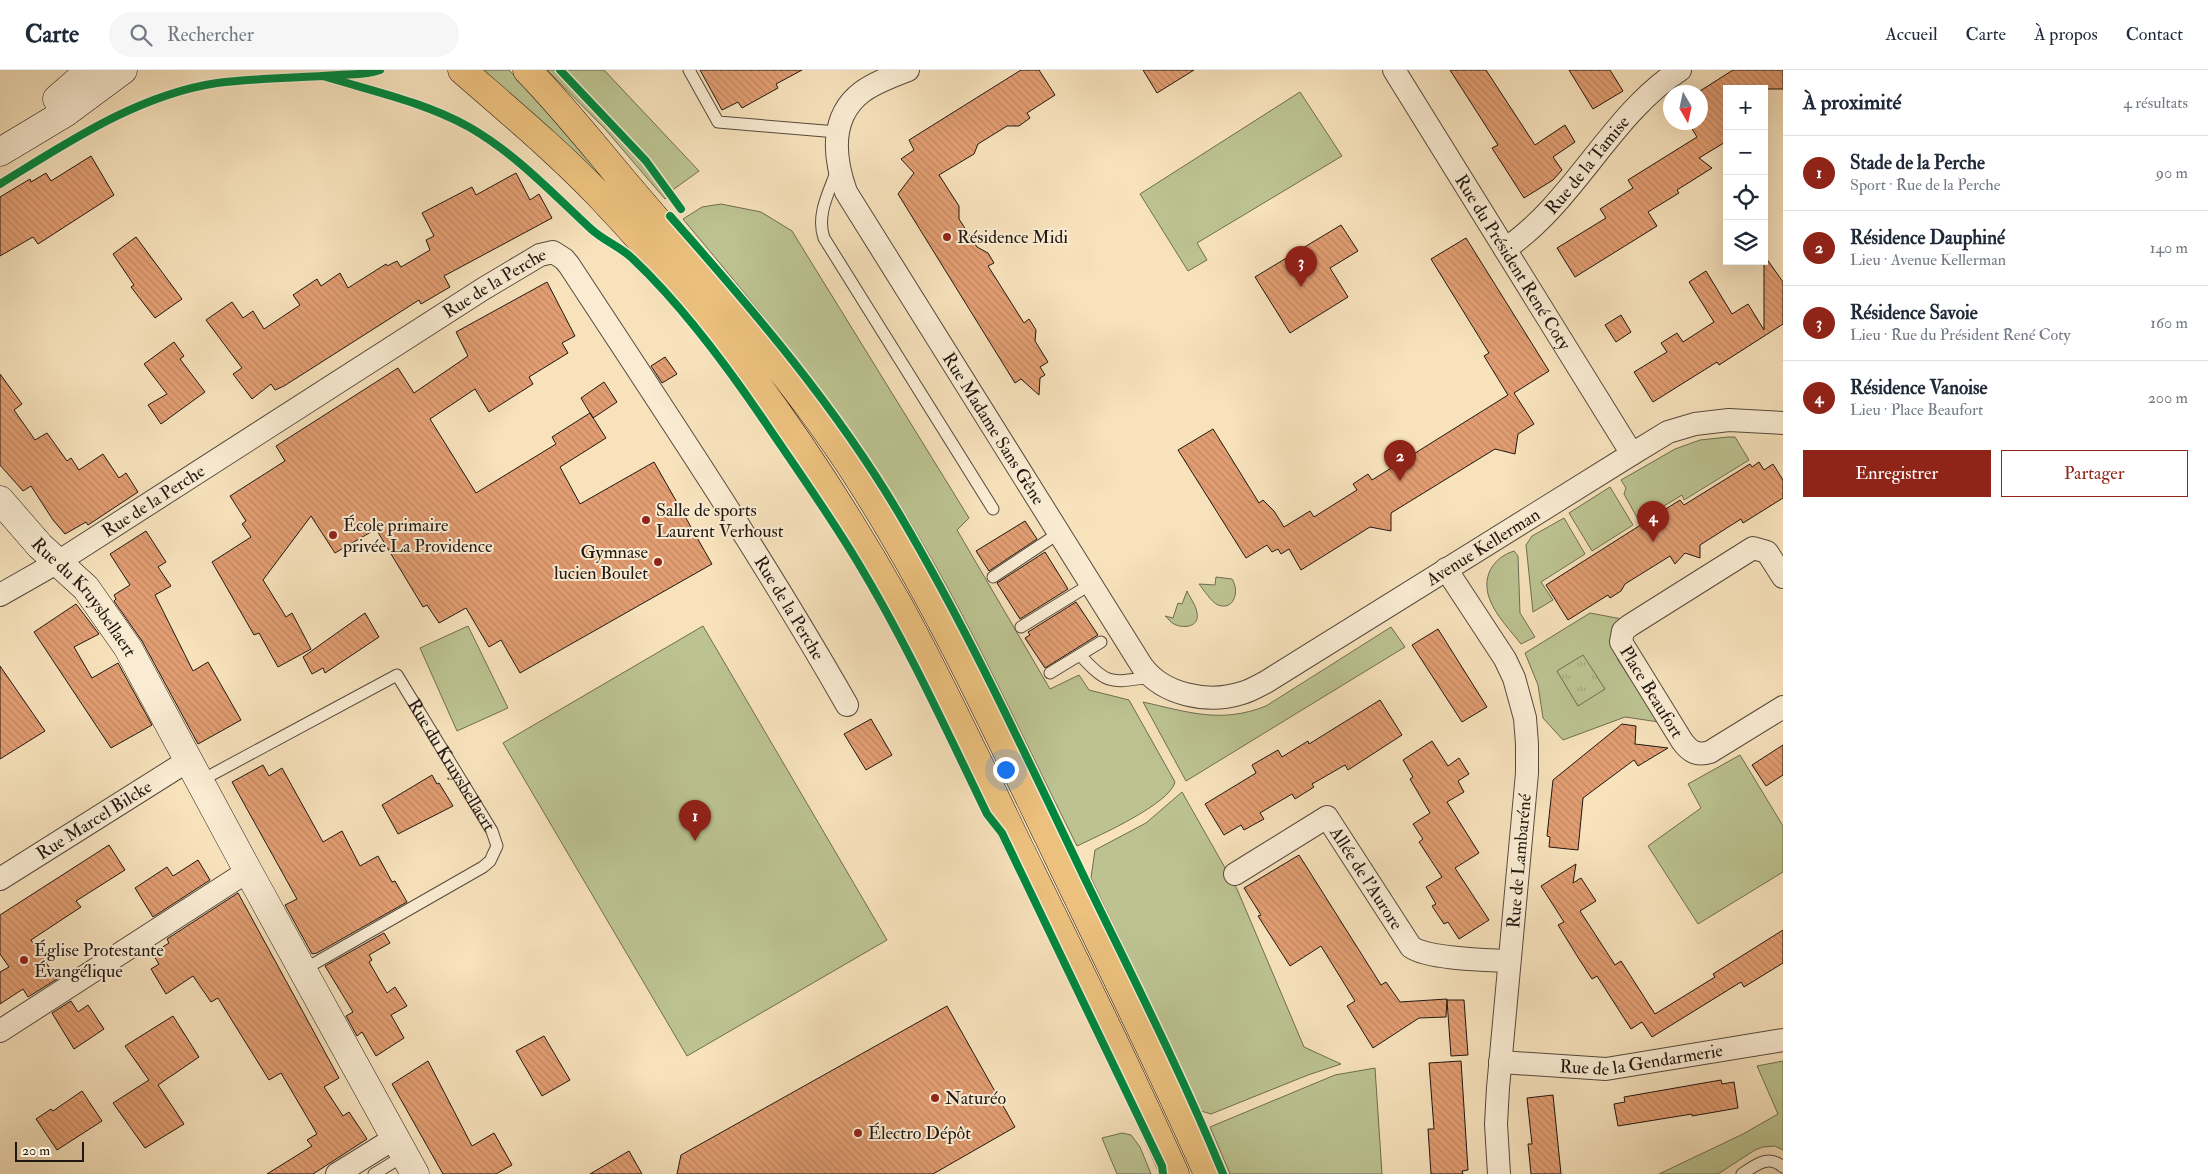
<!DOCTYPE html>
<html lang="fr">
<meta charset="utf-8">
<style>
:root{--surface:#fff;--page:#f6f6f7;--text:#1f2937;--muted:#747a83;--line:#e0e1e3;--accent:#8f2418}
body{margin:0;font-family:"IM FELL Double Pica",serif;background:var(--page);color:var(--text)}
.controls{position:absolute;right:15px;top:15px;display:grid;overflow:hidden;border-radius:0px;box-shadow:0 5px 20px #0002}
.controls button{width:45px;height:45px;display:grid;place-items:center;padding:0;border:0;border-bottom:1px solid var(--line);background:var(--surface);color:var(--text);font:25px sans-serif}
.compass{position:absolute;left:1663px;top:15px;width:45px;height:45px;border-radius:50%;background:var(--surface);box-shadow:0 5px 20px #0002;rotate:171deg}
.scale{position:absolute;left:15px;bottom:12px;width:69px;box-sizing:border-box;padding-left:5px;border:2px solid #211711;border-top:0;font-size:14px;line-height:18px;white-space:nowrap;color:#211711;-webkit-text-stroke:4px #faecd3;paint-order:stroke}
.you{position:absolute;left:1005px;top:699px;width:18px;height:18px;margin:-12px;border:4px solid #fff;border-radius:50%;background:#1a73e8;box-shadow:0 0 0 8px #1a73e833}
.badge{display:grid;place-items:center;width:32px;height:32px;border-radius:50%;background:var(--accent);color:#fff;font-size:16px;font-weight:700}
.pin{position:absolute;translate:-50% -41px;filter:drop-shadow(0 1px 2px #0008)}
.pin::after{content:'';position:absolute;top:26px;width:18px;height:15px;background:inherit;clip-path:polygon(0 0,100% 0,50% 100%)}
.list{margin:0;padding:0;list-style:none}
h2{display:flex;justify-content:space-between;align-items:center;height:65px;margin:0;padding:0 20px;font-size:21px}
h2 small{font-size:16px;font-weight:400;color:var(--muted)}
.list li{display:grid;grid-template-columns:32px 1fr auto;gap:15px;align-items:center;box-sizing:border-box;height:75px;padding:0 20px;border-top:1px solid var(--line)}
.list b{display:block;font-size:19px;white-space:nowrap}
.list p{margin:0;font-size:16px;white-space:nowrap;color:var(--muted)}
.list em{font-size:16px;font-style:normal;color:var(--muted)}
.actions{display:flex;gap:10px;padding:15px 20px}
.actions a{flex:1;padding:11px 0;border:1px solid var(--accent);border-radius:0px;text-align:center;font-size:18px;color:var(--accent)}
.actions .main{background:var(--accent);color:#fff}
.icon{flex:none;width:28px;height:28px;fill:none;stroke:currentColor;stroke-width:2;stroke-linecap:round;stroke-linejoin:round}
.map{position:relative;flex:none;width:1783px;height:1104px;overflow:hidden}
header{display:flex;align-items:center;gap:30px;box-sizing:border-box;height:70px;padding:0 25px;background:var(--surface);border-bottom:1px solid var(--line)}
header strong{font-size:24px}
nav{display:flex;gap:28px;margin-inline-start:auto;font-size:18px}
.search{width:350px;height:45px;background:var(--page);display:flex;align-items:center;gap:12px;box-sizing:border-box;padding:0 18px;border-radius:28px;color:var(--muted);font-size:19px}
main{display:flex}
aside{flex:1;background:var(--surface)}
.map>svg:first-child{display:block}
.green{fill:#bcc391;stroke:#6e6d51}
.park{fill:url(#park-tufts);stroke:#6e6d51}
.building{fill:url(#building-back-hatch);stroke:#211711}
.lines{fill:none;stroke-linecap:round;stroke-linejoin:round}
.lane-casing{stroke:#564a3c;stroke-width:13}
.street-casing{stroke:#564a3c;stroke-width:24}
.secondary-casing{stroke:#211711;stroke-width:29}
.primary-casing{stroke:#211711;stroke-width:29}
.lane{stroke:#faecd3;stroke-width:11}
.street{stroke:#faecd3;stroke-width:22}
.secondary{stroke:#faecd3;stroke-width:28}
.primary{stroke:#ecc17e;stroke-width:28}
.cycleway-casing{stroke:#faecd3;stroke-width:11}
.cycleway{stroke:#00873e;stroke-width:8}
.poi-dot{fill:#8f2418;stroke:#faecd3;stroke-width:2}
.labels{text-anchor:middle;stroke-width:4;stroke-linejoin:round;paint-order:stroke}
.street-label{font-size:18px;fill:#211711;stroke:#faecd3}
.poi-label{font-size:18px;fill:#211711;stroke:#faecd3;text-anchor:start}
</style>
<header>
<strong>Carte</strong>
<div class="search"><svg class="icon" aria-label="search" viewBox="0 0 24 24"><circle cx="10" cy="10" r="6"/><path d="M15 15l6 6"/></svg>Rechercher</div>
<nav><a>Accueil</a><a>Carte</a><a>À propos</a><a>Contact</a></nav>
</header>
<main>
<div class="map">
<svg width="1783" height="1104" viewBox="0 0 1783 1104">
<defs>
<pattern id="park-tufts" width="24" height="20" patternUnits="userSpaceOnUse" patternTransform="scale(1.25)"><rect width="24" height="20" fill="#bcc391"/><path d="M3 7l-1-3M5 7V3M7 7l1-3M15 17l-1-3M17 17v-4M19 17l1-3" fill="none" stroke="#a1a77c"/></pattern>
<pattern id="building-back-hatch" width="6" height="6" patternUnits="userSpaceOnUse" patternTransform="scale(1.25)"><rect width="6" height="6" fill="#e29e72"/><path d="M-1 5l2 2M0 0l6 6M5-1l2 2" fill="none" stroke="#c28762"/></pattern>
</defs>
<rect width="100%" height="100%" fill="#f7e2bc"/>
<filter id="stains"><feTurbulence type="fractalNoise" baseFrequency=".004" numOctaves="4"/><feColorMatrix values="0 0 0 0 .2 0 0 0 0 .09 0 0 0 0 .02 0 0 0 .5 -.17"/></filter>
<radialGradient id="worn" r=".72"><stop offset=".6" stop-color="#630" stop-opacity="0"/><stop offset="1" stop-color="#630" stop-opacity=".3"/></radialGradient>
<path class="green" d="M481,0h28l115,123 -9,9z
M547,0h57l95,101 -25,18 -9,10 -60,-70z
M1300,22l42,64 -145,87 10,17 -19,11 -48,-77z
M721,134l40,8 31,19 177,287 -12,12 93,159 29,-14 10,15 40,10 46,82c-5,22 -77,54 -98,64 -62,-123 -118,-251 -194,-367 -59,-92 -130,-176 -200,-260l19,-12z
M1728,367h7l14,23 -65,40 -2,-5 -43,26 -15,-27 2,-6 -5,-8 54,-31 25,-9z
M1610,417l23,38 -41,26 -23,-38z
M1564,448l21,36 -44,28 12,18 -20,12 -7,-67 6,-9z
M1514,481l4,5 2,57 15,24 -14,7c-10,-13 -25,-28 -31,-44 -9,-22 2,-42 24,-49z
M1216,507l16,2c8,12 2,32 -14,26 -7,-3 -14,-15 -19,-21l16,1z
M1187,521c3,7 9,14 10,22 3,14 -14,16 -23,11 -4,-2 -6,-6 -9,-8l8,2 5,-15 4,1z
M1590,543l32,6 -7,30 3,11 41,62 -34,-5 -62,23 -20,-22 -5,-33 -13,-32z
M468,556l40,82 -51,23 -37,-83z
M703,556l184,314 -200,116 -184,-313z
M1391,557l14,20 -219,134 -43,-79c45,10 78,22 123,4z
M1740,685l43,71v46l-85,52 -50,-78 53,-38 -13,-24z
M1182,722l55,97 67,158 37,17 -33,11 -97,39 -10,-3 -110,-233 4,-28 51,-27z
M1783,991v89l-8,-4 -12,1 -8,3 -37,24h-59l84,-40 35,-20 -21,-48z
M1375,998l7,106h-152l-20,-47 125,-52z
M1122,1063l9,2 9,12 11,27h-34l-15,-36z"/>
<path class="park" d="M1583,585l22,34 -27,17 -21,-35z"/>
<path class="building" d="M700,0h102l-26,14 2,4 -36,20 -4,-6 -16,8z
M1021,0h18l16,25 -28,18 3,5 -11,8h-12l-29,18 -4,10 -35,21 20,31v13l18,28 11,6 6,10 -6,3 36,57 5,-4 7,11 -1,11 13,21 -8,5 5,8 -5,3 -1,17 -18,-16 -6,4 -117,-189 16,-21 -13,-14 13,-9 -5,-10z
M1143,0h51l-37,23z
M1450,0h36l49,75 30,-20 10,17 -22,15 9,13 -9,10 -29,18 -32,-50 6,-3z
M1569,0h41l13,21 -30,18z
M1733,0h50v19h-56v52l-28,17 13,10 -35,22 2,3 -31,19 9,14 -82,51 -18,-29 49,-30 -6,-9 33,-21 -5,-8 69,-43 -9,-15h12v-31z
M91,86l23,39 -76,49 -5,-7 -33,19v-59l30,-18 1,3 15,-9 5,8z
M516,103l14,27 9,-6 13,24 -108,58 6,11 -29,17 -2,-4 -135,86 -9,4 -4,-6 -19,15 -19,-25 9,-6 -36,-48 26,-18 11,16 10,-7 11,18 36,-24 -7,-10 24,-16 4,7 19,-13 8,15 38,-24 1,2 10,-5 4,6 29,-17 -4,-10 8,-4 -12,-23 50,-26 4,8z
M1341,155l17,26 -28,17 18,29 -58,36 -35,-56z
M136,167l46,62 -27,19 -24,-31 3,-2 -21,-31z
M1466,168l83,133 -35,22 20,31 -16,10 -3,20 -20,-5 -104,64v18l-21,-4 -69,43 -12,-21 -8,5 -3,-5 -6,3 -5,-7 -21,13 -68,-108 35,-21 46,74 4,-3 11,11 10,16 26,-16 4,6 43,-27 -4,-6 15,-10 4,6 136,-85 -24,-39 5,-3 -58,-94z
M1764,185l19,27v42l-64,41 -2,-3 -64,40 -19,-30 33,-20 -6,-9 16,-10 6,9 31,-20 -25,-40 17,-11 26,43 16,-10 16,26z
M547,212l28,54 -13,7 6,10 -39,24 4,7 -44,28 -14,-23 -45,30 46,74 80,-49 -4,-7 38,-24 16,25 -46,29 20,37 74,-42 58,102 -192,109 -19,-33 -12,7 -23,-39 -27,15 -12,-18 -4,2 -47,-78 -41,24 -24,-37 -48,64 23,37 6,-4 19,36 -33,18 -19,-34 -5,2 -42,-73 39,-25 -9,-13 4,-3 -16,-25 55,-35 -9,-15 122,-78 16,25 54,-37 -12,-24z
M1621,245l10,17 -15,10 -11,-17z
M174,272l10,14 -4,3 25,33 -44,32 -13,-19 19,-11 -23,-30z
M665,287l12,17 -15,9 -11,-17z
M0,304l22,30 -8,6 21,30 12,-7 20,28 4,-3 8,12 24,-16 16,24 7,-5 12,19 -50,33 -2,-3 -21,12 -12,-14 -22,-34 -8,5 -23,-26z
M604,312l13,20 -24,16 -12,-20z
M1759,392l5,8 9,-6 10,16v18l-40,25 -2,-4 -41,26v13l-15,-5 -10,11 -5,-8 -45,28 -4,7 -11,7 -2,-3 -40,25 -22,-35 134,-85 4,5 66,-41 2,3z
M1025,451l12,18 -48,32 -13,-20z
M146,461l20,31 -8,5 13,19 -16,9 38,76 15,-9 33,58 -43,24 -56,-103 -28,-40 2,-2 -2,-4 16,-10 -20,-31z
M1045,482l23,37 -48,30 -23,-36z
M1076,532l22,33 -53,33 -20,-30 5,-3 -2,-3z
M76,534l23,30 -25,13 18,31 26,-15 34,62 -41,23 -77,-116z
M365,543l14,24 -54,36 -2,-5 -11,6 -9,-17z
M1438,559l49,78 -25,15 -50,-77z
M0,596l45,65 -45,28z
M1380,630l22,35 -54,35 -3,-5 -33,19 2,3 -19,12 -3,-5 -17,10 -15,9 4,6 -20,11 -3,-5 -17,10 -19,-31 51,-31 -4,-8 26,-15 4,7 26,-16 1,3z
M871,649l21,36 -26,15 -22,-36z
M1622,654l14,2 -1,18 33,4 -30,18 -4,-6 -51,38 -5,52 -29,-3 1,-10 -3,-1 6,-56z
M1432,671l16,25 11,-8 10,16 -11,7 6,11 -17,10 32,51 -24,15 34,52 -30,19 -11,-17 -4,2 -12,-18 4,-2 -10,-17 16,-10 -23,-35 4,-3 -10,-15 17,-11 -20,-34 3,-2 -10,-17z
M1783,675v30l-17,11 -14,-21z
M263,695l6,11 13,-8 41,74 19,-11 18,35 18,-10 14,26 3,-1 12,21 -90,51 -5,1 -27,-49 12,-6 -65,-117z
M432,705l5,9 2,-1 14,23 -55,28 -16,-29z
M109,775l16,25 -49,31 5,6 -50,33 26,39 -29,18 -5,-8 -23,15v-32l9,-5 -9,-13v-39z
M1299,785l82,130 5,-3 14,20 47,-3 -1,18 -27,1 -46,30 -26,-42 8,-5 -34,-55 -31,20 -32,-50 3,-1 -17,-27z
M198,790l12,20 -57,37 -18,-29 32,-21 6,9z
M1576,794l-3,19 8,-5 15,23 -16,10 35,54 6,-4 34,53 60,-37 -2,-3 70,-44v33l-39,24 -3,-5 -89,55 -10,-15 -11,7 -34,-53 -5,3 -13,-20 -21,-34 6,-3 -23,-36z
M238,823l101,185 -15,9 19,29 6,-4 18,27 -54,35h-46l45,-28 -5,-6 10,-6 -36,-61 -12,7 -51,-82 -7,4 -18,-26 -27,18 -15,-25 8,-5 -5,-8 9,-6 -2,-2 8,-5 -2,-4z
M384,863l6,10 -21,12 3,5 -3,2 18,31 8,-6 12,19 -16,9 13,23 -28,18 -14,-24 -5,4 -11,-20 7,-4 -28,-46z
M1447,930h17l4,55 -17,1z
M71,931l7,11 10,-7 16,24 -30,20 -22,-36z
M947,936l68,121 -82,47h-256l4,-19z
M173,946l26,41 -41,28 26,39 -39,24 -32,-45 36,-23 -24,-34z
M544,966l26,44 -28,16 -26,-45z
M428,991l44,85 22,-13 18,32 -16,9h-53l-51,-90z
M1461,991l7,109 -6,1 1,3h-32l-3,-45h6l-5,-66z
M1721,1010l1,4 12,-2 4,26 -46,8v-2l-74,12 -4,-22 11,-2 -1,-5z
M82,1021l20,30 -45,29 -21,-31 15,-10 2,2z
M1553,1025l8,79h-30l-3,-30h4l-5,-46z
M629,1081l13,23h-52z"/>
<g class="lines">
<g class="lane-casing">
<g id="lane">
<path d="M689,0l29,52 119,10"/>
<path d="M837,100c-8,22 -21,45 -13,68l169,271"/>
<path d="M993,507l66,-44"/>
<path d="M1021,557l70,-43"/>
<path d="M1080,585c29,32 31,27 72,22"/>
<path d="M1050,603l51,-31"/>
<path id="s1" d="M200,711l197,-106 95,156 5,15 -7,15 -7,6 -180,103"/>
<path d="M374,1104l31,-19"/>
<path d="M1742,1104c14,-9 26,-20 41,-7"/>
</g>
</g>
<g class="street-casing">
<g id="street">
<path id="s2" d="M908,0c-15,6 -33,12 -46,22 -33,25 -28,66 -16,100l296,474c21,29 66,38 100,27 8,-2 16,-7 24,-11l366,-228 36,-22 27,-8 34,-4 54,3"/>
<path id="s3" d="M1394,0l238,384"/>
<path id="s4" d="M1505,179c69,-46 106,-135 175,-179"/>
<path d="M1446,499l59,90 9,19 11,40 2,26v29l-29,315 -2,36 3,50"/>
<path id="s5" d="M1783,507l-16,-25 -14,-4 -124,78 -6,5 -2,11 61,99c8,11 15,15 28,11l73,-45"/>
<path id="s6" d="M0,525l58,-33 425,-273 57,-34 13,-3 11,7 5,6c95,145 192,289 278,440"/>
<path id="s7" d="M1235,804l92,-57 84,130c17,12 76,13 98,14"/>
<path id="s8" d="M0,809l189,-119"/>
<path d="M0,961l248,-160"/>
<path id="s9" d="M1500,992l106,7 177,-29"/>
<path d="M337,1104l58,-36"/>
</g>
</g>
<g class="secondary-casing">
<g id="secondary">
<path d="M57,29l33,-29"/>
<path d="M0,82l65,-39 58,-43"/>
<path id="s10" d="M0,430l40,46 46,42 42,60 120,223 167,303"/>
</g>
</g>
<g class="primary-casing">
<path id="primary" d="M462,0c47,41 95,81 138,126 116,122 216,262 298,408 44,80 82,163 122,245 53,108 106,215 155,325
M527,0c42,43 77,89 116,134 75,88 152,176 215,273 73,114 131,237 190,359 54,112 110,224 160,338"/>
</g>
<use href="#lane" class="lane"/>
<use href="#street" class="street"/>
<use href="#secondary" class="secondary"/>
<use href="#primary" class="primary"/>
<g class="cycleway-casing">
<path id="cycleway" d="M560,0l86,91 35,48
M323,6c49,15 101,26 146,51 47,27 83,66 122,102 13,12 30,18 42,30 51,48 97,111 136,169 30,44 61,88 88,133 49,81 89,168 130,253l15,19 160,333 1,8
M0,114c67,-41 137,-89 217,-101 40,-5 81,-5 121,-8 14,-1 29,0 42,-5
M670,146c84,95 167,192 231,301 69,117 126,241 185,364 47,97 96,193 137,293"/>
</g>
<use href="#cycleway" class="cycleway"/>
</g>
<g class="poi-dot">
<circle cx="947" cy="167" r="5"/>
<circle cx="646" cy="450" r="5"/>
<circle cx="333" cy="465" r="5"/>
<circle cx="658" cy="492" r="5"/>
<circle cx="24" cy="890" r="5"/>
<circle cx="935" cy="1028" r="5"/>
<circle cx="858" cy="1063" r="5"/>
</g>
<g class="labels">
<g class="street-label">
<text dy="6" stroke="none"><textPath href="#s4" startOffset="118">Rue de la Tamise</textPath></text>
<text dy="6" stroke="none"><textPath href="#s3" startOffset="226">Rue du Président René Coty</textPath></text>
<text dy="6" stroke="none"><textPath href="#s6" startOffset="585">Rue de la Perche</textPath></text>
<text dy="6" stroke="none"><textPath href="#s2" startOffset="439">Rue Madame Sans Gêne</textPath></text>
<text dy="6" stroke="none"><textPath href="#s6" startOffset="180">Rue de la Perche</textPath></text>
<text dy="6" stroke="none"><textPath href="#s2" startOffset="1111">Avenue Kellerman</textPath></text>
<text dy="6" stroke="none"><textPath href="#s10" startOffset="129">Rue du Kruysbellaert</textPath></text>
<text dy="6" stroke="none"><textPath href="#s6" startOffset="1080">Rue de la Perche</textPath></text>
<text dy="6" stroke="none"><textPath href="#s5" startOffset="268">Place Beaufort</textPath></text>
<text dy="6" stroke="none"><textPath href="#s1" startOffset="329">Rue du Kruysbellaert</textPath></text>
<text dy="6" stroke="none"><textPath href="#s8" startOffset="111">Rue Marcel Bilcke</textPath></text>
<text transform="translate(1519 791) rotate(-85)" y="6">Rue de Lambaréné</text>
<text dy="6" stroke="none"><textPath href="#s7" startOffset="181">Allée de l'Aurore</textPath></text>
<text dy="6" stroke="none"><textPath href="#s9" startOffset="142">Rue de la Gendarmerie</textPath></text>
</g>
<g class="poi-label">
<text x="957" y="173">Résidence Midi</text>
<text x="656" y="446">Salle de sports<tspan x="656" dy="21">Laurent Verhoust</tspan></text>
<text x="343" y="461">École primaire<tspan x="343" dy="21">privée La Providence</tspan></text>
<text x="648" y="488" text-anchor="end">Gymnase<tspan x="648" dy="21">lucien Boulet</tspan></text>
<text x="34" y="886">Église Protestante<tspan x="34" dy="21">Évangélique</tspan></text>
<text x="945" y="1034">Naturéo</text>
<text x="868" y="1069">Électro Dépôt</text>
</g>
</g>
<rect width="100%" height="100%" filter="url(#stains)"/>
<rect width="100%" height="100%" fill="url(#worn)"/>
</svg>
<div class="controls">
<button>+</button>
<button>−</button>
<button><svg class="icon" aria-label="locate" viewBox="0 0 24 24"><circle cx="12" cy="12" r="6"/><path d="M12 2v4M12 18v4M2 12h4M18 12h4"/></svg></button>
<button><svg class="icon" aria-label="layers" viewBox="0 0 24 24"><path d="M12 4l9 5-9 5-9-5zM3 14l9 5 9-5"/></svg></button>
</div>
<svg class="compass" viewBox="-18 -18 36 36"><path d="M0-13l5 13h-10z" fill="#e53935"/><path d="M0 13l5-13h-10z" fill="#747a83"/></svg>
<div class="scale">20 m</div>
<div class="you"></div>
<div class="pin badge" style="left:695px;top:771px">1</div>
<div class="pin badge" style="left:1400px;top:411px">2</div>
<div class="pin badge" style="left:1301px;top:217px">3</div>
<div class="pin badge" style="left:1653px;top:472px">4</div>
</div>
<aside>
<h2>À proximité<small>4 résultats</small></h2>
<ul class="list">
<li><span class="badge">1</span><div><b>Stade de la Perche</b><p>Sport · Rue de la Perche</p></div><em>90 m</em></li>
<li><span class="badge">2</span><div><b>Résidence Dauphiné</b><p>Lieu · Avenue Kellerman</p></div><em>140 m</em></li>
<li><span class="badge">3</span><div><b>Résidence Savoie</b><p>Lieu · Rue du Président René Coty</p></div><em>160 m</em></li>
<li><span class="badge">4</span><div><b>Résidence Vanoise</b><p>Lieu · Place Beaufort</p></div><em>200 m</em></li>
</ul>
<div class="actions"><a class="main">Enregistrer</a><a>Partager</a></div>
</aside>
</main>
